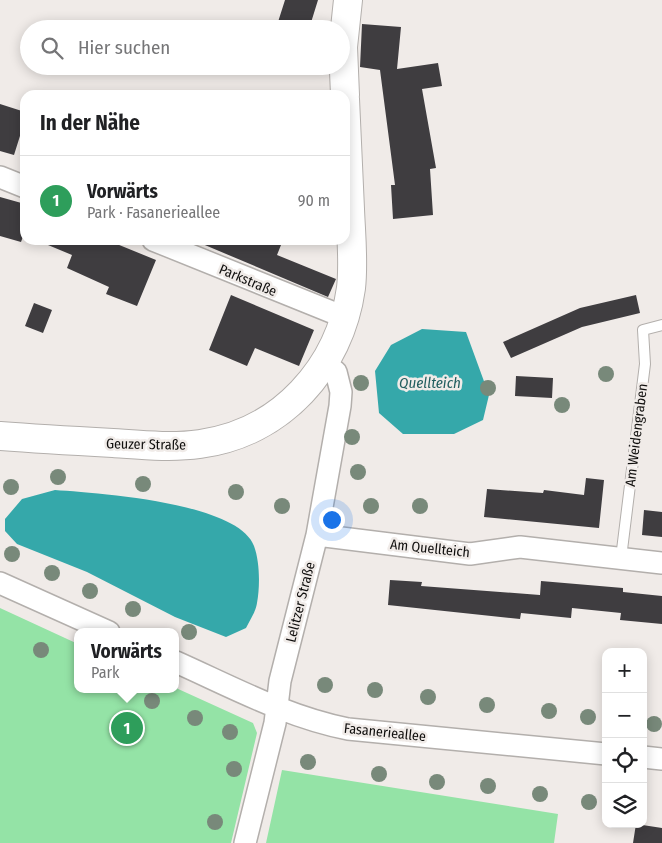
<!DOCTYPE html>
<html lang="de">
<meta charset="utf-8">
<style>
:root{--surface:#fff;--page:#f6f6f6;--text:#202124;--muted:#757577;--line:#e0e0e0;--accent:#4344b9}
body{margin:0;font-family:"Fira Sans Condensed",sans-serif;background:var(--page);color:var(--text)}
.controls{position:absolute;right:15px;bottom:15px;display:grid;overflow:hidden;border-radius:10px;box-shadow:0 2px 12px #0003}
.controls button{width:45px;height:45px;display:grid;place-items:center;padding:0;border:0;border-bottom:1px solid var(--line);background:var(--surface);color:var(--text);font:25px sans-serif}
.you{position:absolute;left:331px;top:519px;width:18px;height:18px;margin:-12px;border:4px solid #fff;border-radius:50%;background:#1a73e8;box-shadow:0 0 0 8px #1a73e833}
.badge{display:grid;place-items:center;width:32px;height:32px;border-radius:50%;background:var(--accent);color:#fff;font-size:16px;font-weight:700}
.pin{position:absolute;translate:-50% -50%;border:2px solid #fff;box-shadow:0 1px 5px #0006}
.popup{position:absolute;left:74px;top:628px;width:105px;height:65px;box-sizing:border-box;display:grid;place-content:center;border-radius:10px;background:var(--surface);filter:drop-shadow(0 1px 4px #0005);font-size:16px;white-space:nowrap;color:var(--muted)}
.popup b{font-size:19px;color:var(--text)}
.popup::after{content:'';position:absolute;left:50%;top:100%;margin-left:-10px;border:10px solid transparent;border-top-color:var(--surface)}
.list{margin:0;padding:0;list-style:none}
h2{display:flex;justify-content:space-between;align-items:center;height:65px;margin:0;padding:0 20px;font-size:21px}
h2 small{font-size:16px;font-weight:400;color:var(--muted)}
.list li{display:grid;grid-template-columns:32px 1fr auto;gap:15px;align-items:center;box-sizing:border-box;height:90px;padding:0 20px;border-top:1px solid var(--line)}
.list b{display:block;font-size:19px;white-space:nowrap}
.list p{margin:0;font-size:16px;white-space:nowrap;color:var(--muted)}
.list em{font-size:16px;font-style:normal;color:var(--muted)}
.icon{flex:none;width:28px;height:28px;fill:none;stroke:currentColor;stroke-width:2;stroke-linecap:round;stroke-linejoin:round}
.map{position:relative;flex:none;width:662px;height:843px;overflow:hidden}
.search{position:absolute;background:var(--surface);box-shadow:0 2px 12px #0003;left:20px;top:20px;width:330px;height:55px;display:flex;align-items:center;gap:12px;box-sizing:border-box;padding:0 18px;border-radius:28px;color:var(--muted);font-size:19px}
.panel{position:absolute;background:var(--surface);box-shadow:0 2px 12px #0003;left:20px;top:90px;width:330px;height:155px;border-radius:15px}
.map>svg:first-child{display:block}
.green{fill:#94e3a6}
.water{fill:#35a8aa}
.building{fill:#3f3d40}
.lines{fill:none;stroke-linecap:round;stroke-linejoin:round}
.lane-casing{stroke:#b3afac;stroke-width:12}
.street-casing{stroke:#b3afac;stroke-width:24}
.secondary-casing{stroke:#b3afac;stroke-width:30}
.lane{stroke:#fff;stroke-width:10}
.street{stroke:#fff;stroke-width:21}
.secondary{stroke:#fff;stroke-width:28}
.tree{fill:#78897a}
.labels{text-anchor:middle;stroke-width:5;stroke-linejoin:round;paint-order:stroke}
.street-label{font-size:14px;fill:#0f0e0d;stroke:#f0ebe8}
.water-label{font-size:15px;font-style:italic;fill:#215e5f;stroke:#f0ebe8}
</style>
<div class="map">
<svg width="662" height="843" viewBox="0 0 662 843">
<rect width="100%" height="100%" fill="#f0ebe8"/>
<path class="green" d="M0,608l78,36v45l98,-1 77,35 4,10 -26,110h-231z
M282,770l276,44 -4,29h-288z"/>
<path class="water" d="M422,329l44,3 23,63 -6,25 -29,14h-51l-24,-21 -4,-42 16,-26z
M55,490c41,3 183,12 199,56 6,16 6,41 3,57 -1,8 -7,17 -11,25l-20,9 -51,-20 -88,-45 -70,-28 -12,-13v-12l17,-20z"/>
<path class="building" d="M285,0h33l-9,29h-9l-22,-7z
M362,24l39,3 -4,42 41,-6 4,23 -20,3 14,79 -6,1 3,46 -40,4 -2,-34h4l-15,-115 -20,-3z
M0,104l25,8v8l-11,35 -14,-4z
M0,197l25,7v27l-4,11 -21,-6z
M36,240h71l49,20 -19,46 -31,-12 3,-7 -42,-19 5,-13z
M193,240h90l-6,15 59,24 -8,18z
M231,295l83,35 -15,36 -44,-18 -8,18 -38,-16z
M636,295l4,18 -58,14 -71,31 -8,-16 77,-34z
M34,303l18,7 -9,23 -18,-7z
M516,376l37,2 -1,20 -37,-2z
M586,478l18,2 -5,48 -115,-11 3,-28 56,4 1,-3 40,5z
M644,510l18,2v25l-20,-2z
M390,580l32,2 -1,4 119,9 1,-14 82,7v4l39,4v28l-42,-4 1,-7 -49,-5 -1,10 -50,-5 -1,6 -132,-14z
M636,824l26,4v15h-29z"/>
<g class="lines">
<g class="lane-casing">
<path id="lane" d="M621,558l24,-194 -2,-34 19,-5"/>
</g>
<g class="street-casing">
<path id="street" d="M0,177l25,10
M153,240l191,77
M317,535l153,19 50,-7 142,16
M0,583l109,49
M176,662c56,25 111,55 172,67l258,25
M643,757l19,2
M245,843l30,-120 5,-42 37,-146 23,-129 1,-14 -5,-20 -11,-8"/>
</g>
<g class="secondary-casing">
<path id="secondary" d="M345,95l-2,-48 5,-47
M0,436c38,3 75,5 113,7 29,2 58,5 87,1 81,-11 140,-76 151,-156 3,-26 0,-53 -1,-79 -2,-37 -3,-73 -5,-110"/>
</g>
<use href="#lane" class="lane"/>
<use href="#street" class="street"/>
<use href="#secondary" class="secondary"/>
</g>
<g class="tree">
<circle cx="606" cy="374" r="8"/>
<circle cx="361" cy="383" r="8"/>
<circle cx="488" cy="388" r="8"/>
<circle cx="562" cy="405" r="8"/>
<circle cx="352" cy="437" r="8"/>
<circle cx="358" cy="472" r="8"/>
<circle cx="58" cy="477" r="8"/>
<circle cx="143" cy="484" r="8"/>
<circle cx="11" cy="487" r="8"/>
<circle cx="236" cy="492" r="8"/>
<circle cx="282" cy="506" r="8"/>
<circle cx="371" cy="506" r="8"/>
<circle cx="420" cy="506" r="8"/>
<circle cx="12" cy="554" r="8"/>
<circle cx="52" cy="573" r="8"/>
<circle cx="90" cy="591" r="8"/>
<circle cx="133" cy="609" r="8"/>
<circle cx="189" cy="632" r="8"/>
<circle cx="41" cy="650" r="8"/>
<circle cx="325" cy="685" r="8"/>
<circle cx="375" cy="690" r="8"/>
<circle cx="428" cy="697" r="8"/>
<circle cx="152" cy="701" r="8"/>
<circle cx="487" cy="705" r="8"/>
<circle cx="549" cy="711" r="8"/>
<circle cx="588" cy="717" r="8"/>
<circle cx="195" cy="718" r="8"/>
<circle cx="654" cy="724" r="8"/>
<circle cx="230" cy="732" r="8"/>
<circle cx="308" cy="762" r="8"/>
<circle cx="234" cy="769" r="8"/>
<circle cx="379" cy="774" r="8"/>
<circle cx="437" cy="782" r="8"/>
<circle cx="488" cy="786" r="8"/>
<circle cx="540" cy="794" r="8"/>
<circle cx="589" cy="802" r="8"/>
<circle cx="215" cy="822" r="8"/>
</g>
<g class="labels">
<g class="street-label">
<text transform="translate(248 280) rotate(23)" y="5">Parkstraße</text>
<text transform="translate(636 435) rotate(-83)" y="5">Am Weidengraben</text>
<text transform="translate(146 444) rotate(1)" y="5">Geuzer Straße</text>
<text transform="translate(430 548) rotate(6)" y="5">Am Quellteich</text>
<text transform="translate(300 602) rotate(-76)" y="5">Lelitzer Straße</text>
<text transform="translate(385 732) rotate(6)" y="5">Fasanerieallee</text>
</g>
<g class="water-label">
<text x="430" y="388">Quellteich</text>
</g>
</g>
</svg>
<div class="controls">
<button>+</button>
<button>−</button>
<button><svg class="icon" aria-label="locate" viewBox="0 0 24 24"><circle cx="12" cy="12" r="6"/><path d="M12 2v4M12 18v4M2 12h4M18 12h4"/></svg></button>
<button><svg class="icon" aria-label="layers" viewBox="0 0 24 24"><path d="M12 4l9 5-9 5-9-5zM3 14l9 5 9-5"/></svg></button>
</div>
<div class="you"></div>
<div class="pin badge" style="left:127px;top:728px;background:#2e9e5b">1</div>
<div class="popup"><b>Vorwärts</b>Park</div>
<div class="search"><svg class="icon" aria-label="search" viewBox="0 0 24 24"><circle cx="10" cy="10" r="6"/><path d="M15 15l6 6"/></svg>Hier suchen</div>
<section class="panel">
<h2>In der Nähe<small></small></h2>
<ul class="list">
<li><span class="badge" style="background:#2e9e5b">1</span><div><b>Vorwärts</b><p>Park · Fasanerieallee</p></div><em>90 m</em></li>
</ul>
</section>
</div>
